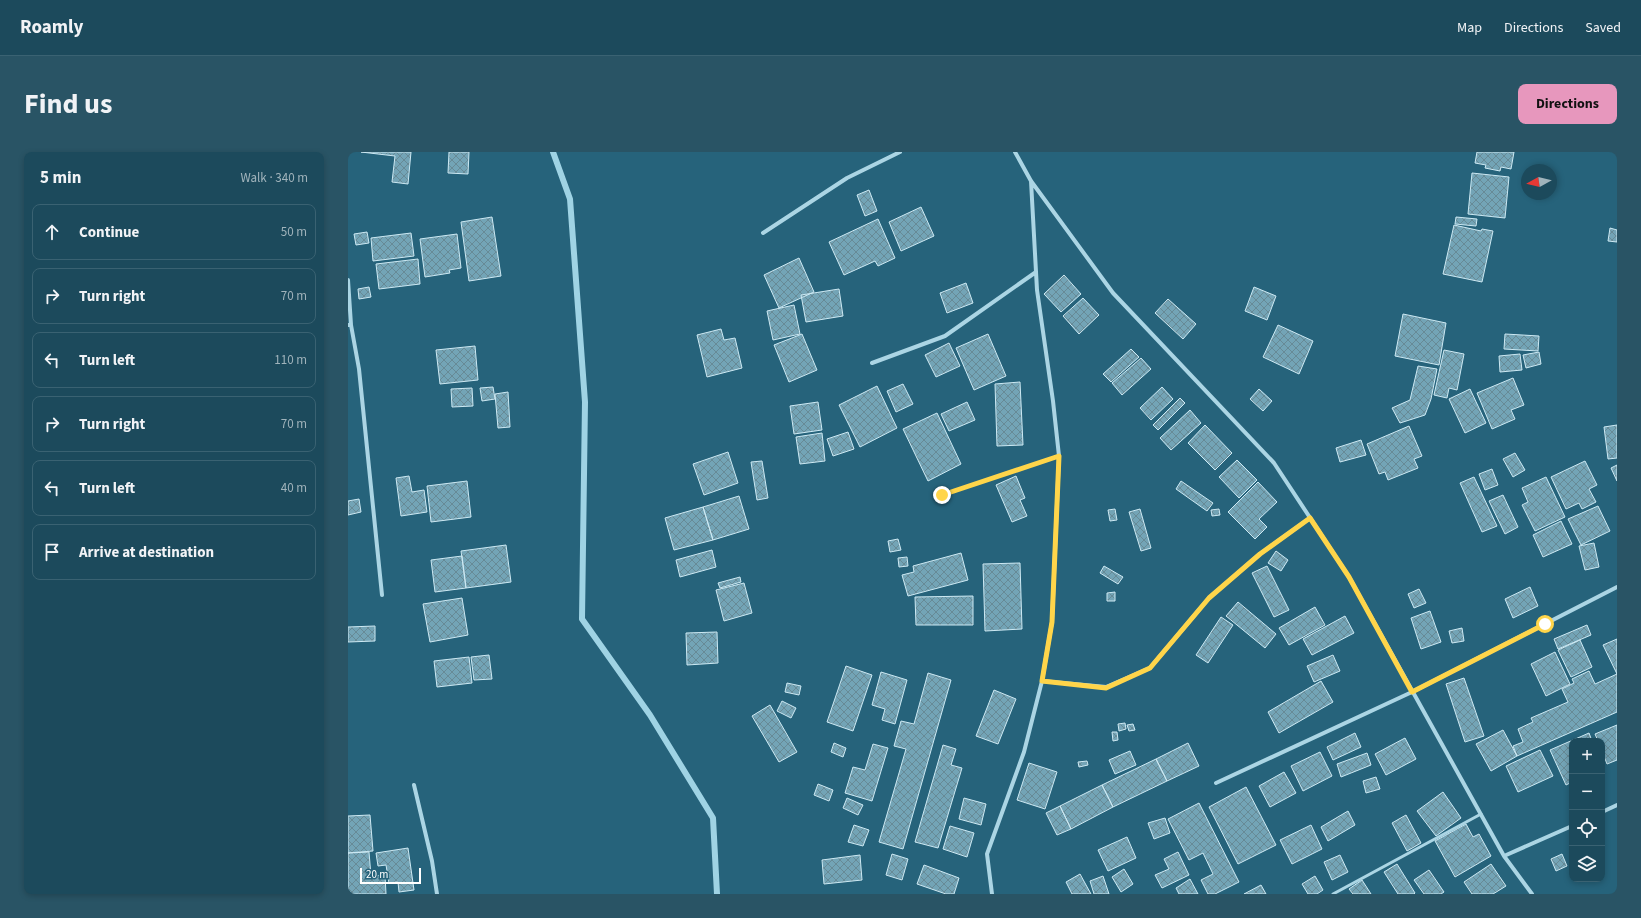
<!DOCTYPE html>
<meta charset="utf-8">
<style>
:root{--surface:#1c4a5c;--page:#295465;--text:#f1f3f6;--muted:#a0b3bb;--line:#3a6272;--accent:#e797bd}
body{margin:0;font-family:"Source Sans 3",sans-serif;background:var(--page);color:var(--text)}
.controls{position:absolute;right:12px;bottom:12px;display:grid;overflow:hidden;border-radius:8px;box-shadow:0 2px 6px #0003}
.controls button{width:36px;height:36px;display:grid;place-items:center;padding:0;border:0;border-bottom:1px solid var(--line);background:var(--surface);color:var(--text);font:20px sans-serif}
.compass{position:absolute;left:1173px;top:12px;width:36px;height:36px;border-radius:50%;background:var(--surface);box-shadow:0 2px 6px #0003;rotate:262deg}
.scale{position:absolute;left:12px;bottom:10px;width:61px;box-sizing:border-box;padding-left:4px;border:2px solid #fff;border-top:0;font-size:11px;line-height:14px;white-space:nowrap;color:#fff;-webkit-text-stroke:3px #26637b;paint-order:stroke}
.stop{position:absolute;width:12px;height:12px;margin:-9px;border:3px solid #ffd54a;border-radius:50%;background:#fff}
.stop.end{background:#ffd54a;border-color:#fff;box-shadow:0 1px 4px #0008}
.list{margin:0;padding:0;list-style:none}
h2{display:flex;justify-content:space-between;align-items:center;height:52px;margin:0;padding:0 16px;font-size:17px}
h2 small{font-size:13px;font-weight:400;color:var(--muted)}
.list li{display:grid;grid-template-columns:26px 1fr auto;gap:12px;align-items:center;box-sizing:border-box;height:56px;margin:0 8px 8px;padding:0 8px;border:1px solid var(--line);border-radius:8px}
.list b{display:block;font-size:15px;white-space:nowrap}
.list em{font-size:13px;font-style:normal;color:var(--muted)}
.icon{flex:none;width:22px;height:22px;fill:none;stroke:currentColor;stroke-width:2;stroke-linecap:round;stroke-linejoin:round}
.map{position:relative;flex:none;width:1269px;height:742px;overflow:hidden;border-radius:8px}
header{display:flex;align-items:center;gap:24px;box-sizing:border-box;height:56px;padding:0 20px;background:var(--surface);border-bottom:1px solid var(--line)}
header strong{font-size:19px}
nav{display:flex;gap:22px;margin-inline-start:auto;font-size:14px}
.intro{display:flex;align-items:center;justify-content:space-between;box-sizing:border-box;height:96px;padding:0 24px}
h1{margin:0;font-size:28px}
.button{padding:10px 18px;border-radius:8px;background:var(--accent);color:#111;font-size:14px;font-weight:700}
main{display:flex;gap:24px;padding:0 24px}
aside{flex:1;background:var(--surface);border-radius:8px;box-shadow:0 2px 6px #0003}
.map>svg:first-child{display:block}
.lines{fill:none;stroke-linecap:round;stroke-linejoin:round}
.stream{stroke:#9fd3e4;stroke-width:6}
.building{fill:url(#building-cross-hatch);stroke:#cde9f3}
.service{stroke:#abd5e4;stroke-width:3}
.minor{stroke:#abd5e4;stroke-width:4}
.route{stroke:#ffd54a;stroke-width:5}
</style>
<header>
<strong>Roamly</strong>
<nav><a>Map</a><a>Directions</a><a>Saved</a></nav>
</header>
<div class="intro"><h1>Find us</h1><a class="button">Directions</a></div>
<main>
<aside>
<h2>5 min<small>Walk · 340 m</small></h2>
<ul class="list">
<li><svg class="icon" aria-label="ahead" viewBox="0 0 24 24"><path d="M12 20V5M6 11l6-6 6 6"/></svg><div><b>Continue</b></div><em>50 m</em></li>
<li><svg class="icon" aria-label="right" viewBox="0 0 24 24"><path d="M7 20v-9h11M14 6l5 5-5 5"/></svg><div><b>Turn right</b></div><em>70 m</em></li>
<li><svg class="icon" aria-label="left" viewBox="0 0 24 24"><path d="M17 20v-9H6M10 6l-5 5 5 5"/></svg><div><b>Turn left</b></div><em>110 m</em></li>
<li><svg class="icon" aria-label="right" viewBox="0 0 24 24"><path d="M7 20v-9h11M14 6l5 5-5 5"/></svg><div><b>Turn right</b></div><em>70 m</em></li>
<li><svg class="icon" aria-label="left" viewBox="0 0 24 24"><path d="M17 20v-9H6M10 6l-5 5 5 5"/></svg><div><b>Turn left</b></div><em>40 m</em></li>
<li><svg class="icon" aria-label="arrive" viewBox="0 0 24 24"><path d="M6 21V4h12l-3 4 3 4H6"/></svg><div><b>Arrive at destination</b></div></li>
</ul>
</aside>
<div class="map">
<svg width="1269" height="742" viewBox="0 0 1269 742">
<defs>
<pattern id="building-cross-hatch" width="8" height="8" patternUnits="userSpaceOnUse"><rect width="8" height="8" fill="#73a4b6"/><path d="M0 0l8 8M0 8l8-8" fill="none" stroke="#678a96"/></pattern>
</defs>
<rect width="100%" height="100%" fill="#26637b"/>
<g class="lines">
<path class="stream" d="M205,0l17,47 15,203 -3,217 68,96 63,103 4,76"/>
</g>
<path class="building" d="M13,0h50l-3,32 -16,-2 3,-26z
M101,0h20l-1,22 -20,-1z
M1129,0h37l-3,17 -10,-2 -1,4 -15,-3 1,-3 -11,-2z
M1124,21l37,4 -4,41 -37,-4z
M521,38l8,21 -12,5 -8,-21z
M573,55l13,29 -33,15 -12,-29z
M144,65l9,59 -32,5 -8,-59z
M1108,65l21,2 -1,7 -21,-2z
M530,67l17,39 -17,8 -3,-5 -31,14 -15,-33z
M1106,73l27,6 1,-2 11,2 -11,51 -39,-8z
M1262,76l7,2v12l-9,-1z
M19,80l2,11 -13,2 -2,-11z
M63,81l3,23 -41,5 -2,-23z
M109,82l4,34 -12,2 1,3 -25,4 -5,-38z
M451,106l15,34 -35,16 -15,-33z
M70,107l2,25 -41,5 -3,-25z
M716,123l17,19 -20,18 -17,-18z
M618,131l7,20 -26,10 -7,-20z
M21,135l2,10 -12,2 -1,-10z
M906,135l22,9 -9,24 -22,-9z
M491,137l4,27 -37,6 -5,-27z
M735,146l16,17 -20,19 -16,-18z
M820,147l28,25 -13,15 -28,-26z
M446,153l6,29 -27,6 -6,-29z
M1055,162l43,9 -7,42 -44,-9z
M930,173l35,16 -14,33 -36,-17z
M373,177l3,11 11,-2 7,30 -35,9 -10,-42z
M454,182l15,36 -28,12 -15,-37z
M640,182l18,42 -32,14 -18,-42z
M1157,182l34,2 -1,15 -34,-2z
M601,191l11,23 -24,11 -11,-22z
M127,194l3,34 -38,4 -4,-34z
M783,197l8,8 -28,25 -8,-8z
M1096,198l20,4 -7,36 -8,-2 -2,10 -13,-3z
M1191,200l2,12 -15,4 -3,-13z
M1172,202l2,16 -22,2 -1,-16z
M793,206l10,11 -29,26 -10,-12z
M1070,214l19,3 -6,30 -6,16 -25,8 -8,-15 18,-8z
M1165,226l11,27 -13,5 4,9 -23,10 -15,-36z
M672,230l3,63 -26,1 -2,-62z
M555,232l10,20 -17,8 -9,-21z
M529,234l20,42 -37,19 -21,-42z
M145,235l2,12 -13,2 -2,-13z
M814,235l11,12 -22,21 -11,-12z
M124,236l1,18 -21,1 -1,-18z
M911,237l13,12 -9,10 -13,-12z
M1122,237l16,34 -21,10 -16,-34z
M160,240l2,35 -12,1 -3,-34z
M832,246l5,5 -27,27 -5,-5z
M470,250l4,28 -28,4 -4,-28z
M619,250l8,18 -26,11 -8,-17z
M842,258l11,13 -30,27 -11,-12z
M589,261l24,51 -33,17 -25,-52z
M857,273l27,28 -17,17 -27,-27z
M1269,273v33l-9,1 -4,-32z
M1061,274l13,30 -8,3 4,9 -30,12 -3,-8 -6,2 -12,-30z
M500,280l6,17 -21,7 -6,-17z
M474,281l3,28 -25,3 -4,-27z
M1013,288l5,15 -26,7 -4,-14z
M380,300l10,31 -34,12 -11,-31z
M1167,301l10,17 -12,7 -10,-18z
M889,308l20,20 -18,18 -20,-21z
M414,309l6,37 -11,2 -6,-38z
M1237,309l12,24 -8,4 7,13 -14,7 -3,-6 -13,6 -15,-32z
M1269,313v16l-6,-13z
M1144,317l6,16 -13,5 -6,-16z
M61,324l3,16 12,-2 3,22 -26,4 -5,-38z
M668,324l9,22 -5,2 7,16 -15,6 -16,-37z
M1126,325l23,49 -15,6 -22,-49z
M1198,325l19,40 -30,14 -13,-26 6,-3 -6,-14z
M119,329l4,36 -40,5 -4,-36z
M833,329l32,22 -6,8 -31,-22z
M910,330l19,20 -18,17 8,8 -12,12 -27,-27z
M1155,343l15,32 -13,7 -16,-33z
M391,344l10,33 -36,11 -10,-33z
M11,347l2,13 -13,3v-14z
M1250,354l12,25 -29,14 -13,-26z
M355,355l10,33 -39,10 -9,-32z
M767,357l2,11 -7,1 -2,-11z
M792,357l11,39 -10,3 -12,-39z
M871,357l1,6 -8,1 -1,-6z
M1213,369l11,23 -29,13 -10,-22z
M550,387l3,11 -11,2 -2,-11z
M1246,391l5,24 -14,3 -6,-24z
M158,393l5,37 -45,6 -5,-37z
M364,398l4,17 -36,10 -4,-17z
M928,399l12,9 -7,11 -13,-8z
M613,401l7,27 -60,16 -6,-21 12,-3 -1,-6z
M114,404l4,32 -31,4 -4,-32z
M559,405l1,9 -9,1 -1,-9z
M672,411l2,66 -37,2 -2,-67z
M756,414l19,11 -5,7 -18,-11z
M919,414l22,44 -15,7 -22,-44z
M392,425l1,5 -21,6 -2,-5z
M396,431l8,30 -28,8 -8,-31z
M1182,435l8,19 -25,12 -8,-19z
M1071,437l7,14 -12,5 -6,-14z
M767,440v9h-8v-8z
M625,444v29h-57l-1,-28z
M114,446l6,37 -38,7 -7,-38z
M890,450l38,32 -11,14 -39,-32z
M967,455l10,18 -36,20 -10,-17z
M1082,459l11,31 -20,7 -10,-31z
M997,464l9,17 -42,22 -9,-16z
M873,465l12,8 -25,38 -12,-8z
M1239,473l4,10 -33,14 -4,-10z
M27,474v15l-27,1v-15z
M1114,476l2,13 -12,2 -3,-12z
M369,480l1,31 -31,2 -1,-32z
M1269,487v35l-14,-29z
M1232,488l12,27 -21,10 -13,-27z
M1207,500l15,32 -24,12 -15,-32z
M141,503l3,24 -18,1 -3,-23z
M985,503l7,16 -26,11 -7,-16z
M121,505l3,26 -35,4 -3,-26z
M498,514l26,9 -19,56 -26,-9z
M1241,519l6,13 22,-10v38l-100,44 -4,-10 10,-4 -5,-13 15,-7 -2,-4 37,-16 -6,-13 12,-6 -2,-4z
M533,520l26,8 -12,44 -13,-4 3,-11 -13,-4z
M580,521l23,7 -48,169 -24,-7 27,-93 -12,-3 7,-25 13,3z
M1116,526l20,58 -19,6 -19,-58z
M973,529l12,21 -54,31 -11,-21z
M439,531l14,3 -2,9 -14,-3z
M646,538l22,9 -18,45 -22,-8z
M434,549l14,7 -5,10 -14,-7z
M422,553l27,47 -18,10 -27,-46z
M777,571l1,6 -7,2 -1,-7z
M785,572l2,6 -6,1 -2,-6z
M1269,573v35l-10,4 -5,-13v-10h-4l-3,-7z
M1155,578l14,26 -26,15 -15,-27z
M764,580h5l1,8 -5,1z
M1007,581l6,14 -28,13 -6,-13z
M1241,581l3,8h-20v41l-6,3 -16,-35z
M1057,586l11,21 -30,16 -11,-21z
M486,591l12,5 -3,9 -12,-5z
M840,591l11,23 -32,15 -11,-22z
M525,592l15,4 -16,53 -27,-8 8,-26 12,3z
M595,593l13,4 -5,16 11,3 -24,80 -23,-6z
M1192,598l13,26 -35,16 -12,-26z
M782,599l6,14 -21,9 -6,-14z
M972,600l12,24 -29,15 -12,-25z
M1019,601l4,12 -30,12 -4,-13z
M808,607l11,22 -54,26 -11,-22z
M739,609l1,4 -9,2 -1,-5z
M681,611l28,9 -12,37 -28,-9z
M936,620l12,21 -26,14 -11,-21z
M1028,625l4,12 -14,4 -3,-12z
M470,632l15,6 -4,11 -15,-6z
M754,633l11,22 -42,22 -11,-23z
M898,635l30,58 -38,19 -29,-57z
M1095,640l18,26 -25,18 -19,-25z
M499,646l16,7 -5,10 -15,-7z
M616,646l22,6 -5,21 -22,-6z
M851,651l40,79 -24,12h-7l-7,-14 12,-6 -10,-21 -14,7 -21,-41z
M712,654l11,23 -14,6 -11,-22z
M1000,659l7,14 -27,16 -7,-14z
M22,663l3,36 -25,2v-37z
M1058,663l15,28 -14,8 -15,-28z
M817,666l5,15 -16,6 -6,-16z
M1118,672l7,13 6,-3 12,22 -36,21 -20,-36z
M506,673l15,5 -6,16 -15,-4z
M963,673l11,24 -30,15 -12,-24z
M602,674l24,7 -7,24 -24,-8z
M779,685l9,21 -28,13 -10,-21z
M60,696l6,42 -15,2 -1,-10 -9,1 -3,-18 -8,1 -2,-13z
M21,700l2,24 14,-1 1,19h-38v-41z
M830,700l11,23 -27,13 -7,-13 14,-6 -5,-10z
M544,702l16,5 -6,21 -16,-5z
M1214,702l5,12 -11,5 -5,-12z
M512,703l2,25 -38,4 -2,-24z
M992,703l8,17 -16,8 -8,-18z
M1049,712l18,29 -1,1h-16l-14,-22z
M1143,712l15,22 -13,8h-21l-8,-12z
M576,713l35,13 -5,16h-8l-29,-10z
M776,717l9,15 -12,8 -9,-15z
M1081,718l15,22 -3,2h-17l-10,-14z
M732,722l11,20h-19l-6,-12z
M755,724l6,18h-15l-4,-13z
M967,724l8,14 -6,4h-9l-6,-10z
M842,727l8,15h-19l-3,-6z
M1014,728l9,14h-18l-4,-5z
M913,733l5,9h-22z"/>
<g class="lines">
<path class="service" d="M594,343l117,-39
M985,742l148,-80"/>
<path class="minor" d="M667,0l16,29 82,112 161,170 75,114 155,279 28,38
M415,81l84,-55 53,-26
M0,128l3,45
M0,173h3l8,44 23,226
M524,211l73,-27 91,-64
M694,529l64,6 44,-19 59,-70 51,-44 50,-36
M868,631l196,-91 205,-105
M66,633l18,76 5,33
M1254,660l15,-7
M1156,704l68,-30
M644,742l-5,-40 37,-102 18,-71 10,-59 7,-166 -6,-55 -16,-111 -6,-109"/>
</g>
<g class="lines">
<path class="route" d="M594,343l117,-39 -7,166 -10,59 64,7 44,-20 59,-70 51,-44 50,-36 39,59 63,115 133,-68"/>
</g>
</svg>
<div class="controls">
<button>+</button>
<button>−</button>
<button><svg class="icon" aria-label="locate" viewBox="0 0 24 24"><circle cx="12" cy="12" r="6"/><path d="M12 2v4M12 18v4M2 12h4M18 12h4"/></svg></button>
<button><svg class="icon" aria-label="layers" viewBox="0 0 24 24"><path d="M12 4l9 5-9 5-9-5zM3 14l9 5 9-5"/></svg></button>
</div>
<svg class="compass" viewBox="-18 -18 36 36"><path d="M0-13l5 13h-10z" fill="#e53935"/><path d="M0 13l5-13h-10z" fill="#a0b3bb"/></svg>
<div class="scale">20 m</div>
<div class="stop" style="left:1197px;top:472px"></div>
<div class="stop end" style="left:594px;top:343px"></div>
</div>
</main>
